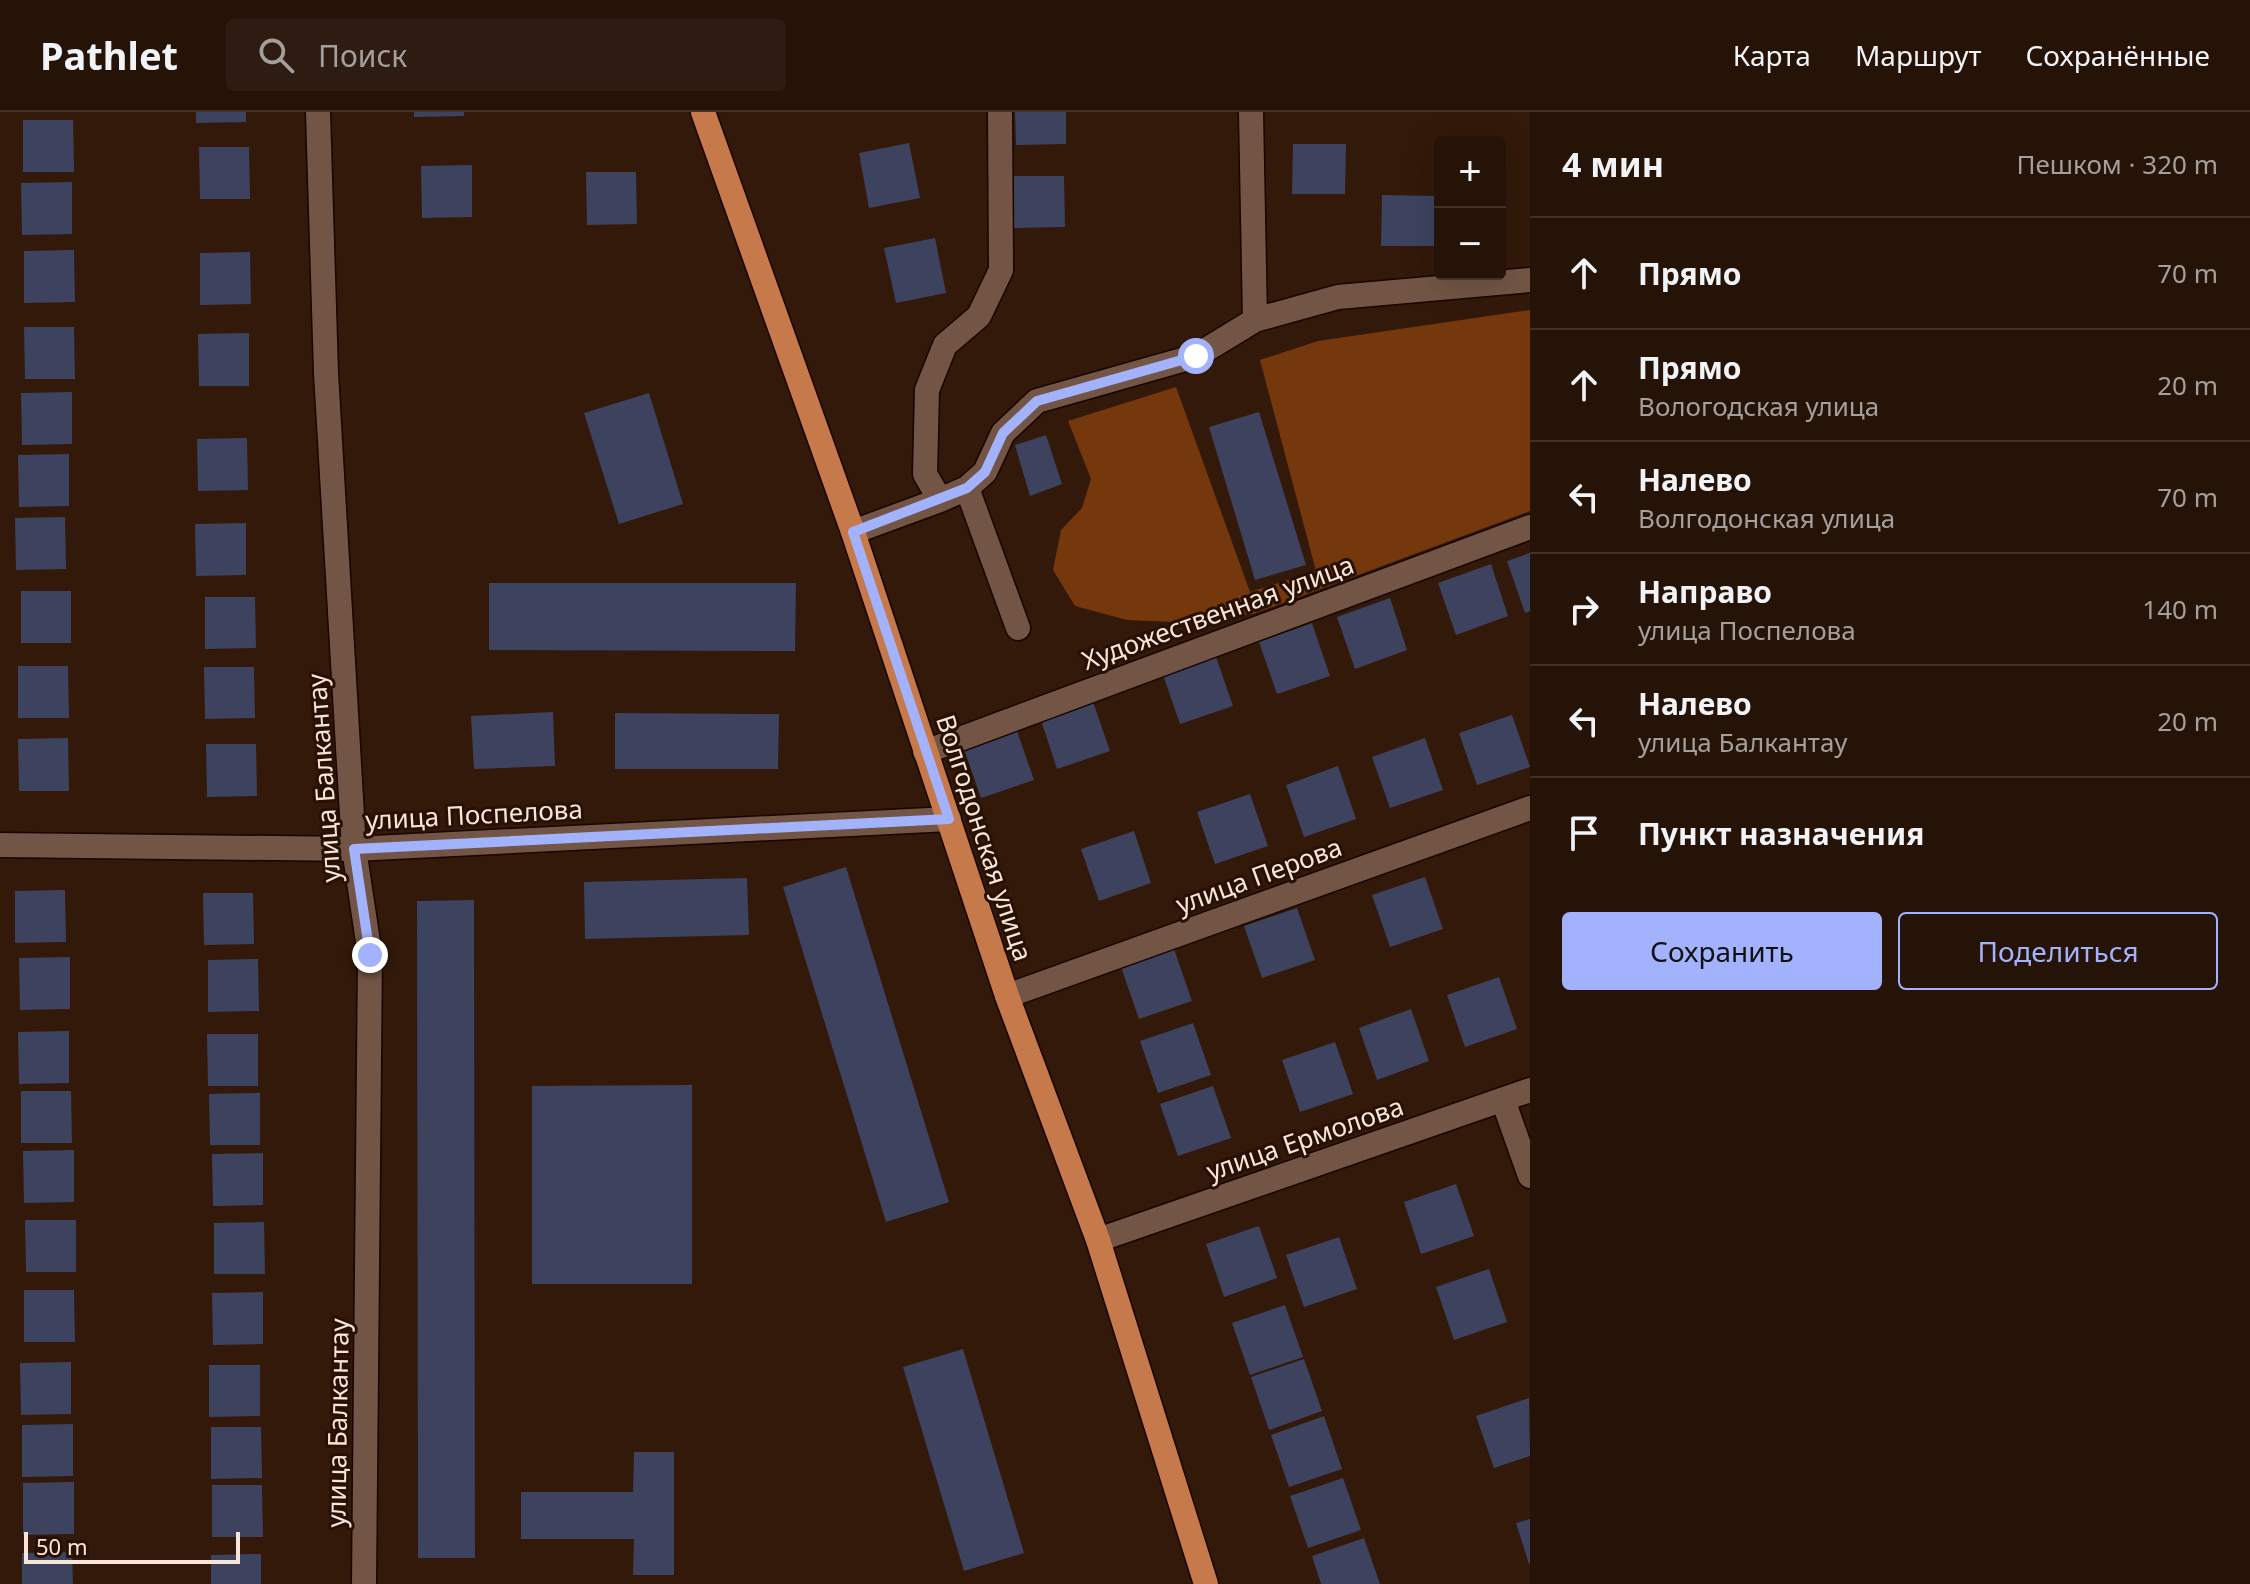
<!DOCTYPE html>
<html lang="ru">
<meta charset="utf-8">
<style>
:root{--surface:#261308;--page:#2e1c12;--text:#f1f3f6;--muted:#a49e9c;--line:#423229;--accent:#a2b2fd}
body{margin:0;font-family:"Noto Sans",sans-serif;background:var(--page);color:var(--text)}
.controls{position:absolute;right:24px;top:24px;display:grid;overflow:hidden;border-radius:8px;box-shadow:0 8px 32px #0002}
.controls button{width:72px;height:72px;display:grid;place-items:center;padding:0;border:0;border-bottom:2px solid var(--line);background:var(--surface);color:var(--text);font:40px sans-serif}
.scale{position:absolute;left:24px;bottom:20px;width:216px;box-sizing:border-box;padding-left:8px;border:4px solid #f7e5dc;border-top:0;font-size:22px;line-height:28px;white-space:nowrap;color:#f7e5dc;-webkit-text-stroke:6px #281003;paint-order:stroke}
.stop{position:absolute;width:24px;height:24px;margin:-18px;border:6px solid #a2b2fd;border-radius:50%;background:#fff}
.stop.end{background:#a2b2fd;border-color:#fff;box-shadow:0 2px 8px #0008}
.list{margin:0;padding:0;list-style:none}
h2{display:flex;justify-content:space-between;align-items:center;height:104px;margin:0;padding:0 32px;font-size:34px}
h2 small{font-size:26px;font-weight:400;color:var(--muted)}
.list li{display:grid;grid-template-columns:52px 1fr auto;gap:24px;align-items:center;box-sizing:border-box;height:112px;padding:0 32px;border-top:2px solid var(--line)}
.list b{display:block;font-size:30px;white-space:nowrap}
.list p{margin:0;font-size:26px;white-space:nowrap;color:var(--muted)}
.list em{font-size:26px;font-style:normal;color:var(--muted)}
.actions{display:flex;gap:16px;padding:24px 32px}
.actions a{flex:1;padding:18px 0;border:2px solid var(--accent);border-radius:8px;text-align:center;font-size:28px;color:var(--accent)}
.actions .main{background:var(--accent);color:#111}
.icon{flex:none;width:44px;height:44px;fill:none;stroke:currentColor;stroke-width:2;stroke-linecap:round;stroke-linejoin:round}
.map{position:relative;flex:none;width:1530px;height:1472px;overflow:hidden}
header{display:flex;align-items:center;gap:48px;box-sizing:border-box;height:112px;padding:0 40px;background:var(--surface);border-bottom:2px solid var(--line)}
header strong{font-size:38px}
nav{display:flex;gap:44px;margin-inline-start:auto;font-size:28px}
.search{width:560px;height:72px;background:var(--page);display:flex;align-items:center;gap:20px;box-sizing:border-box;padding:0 28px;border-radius:8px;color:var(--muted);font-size:30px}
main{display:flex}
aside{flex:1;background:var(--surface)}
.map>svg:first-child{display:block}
.forest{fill:#75380c}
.building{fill:#3d435e}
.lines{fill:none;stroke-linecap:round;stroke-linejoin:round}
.street-casing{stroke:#190400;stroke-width:27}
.secondary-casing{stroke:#190400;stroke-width:27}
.primary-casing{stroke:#190400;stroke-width:27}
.street{stroke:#725545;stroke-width:24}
.secondary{stroke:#725545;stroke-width:24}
.primary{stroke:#c6794a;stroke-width:24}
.route{stroke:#a2b2fd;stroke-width:10}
.labels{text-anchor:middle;stroke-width:6;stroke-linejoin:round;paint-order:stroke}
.street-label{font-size:26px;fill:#f7e5dc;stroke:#281003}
</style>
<header>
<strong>Pathlet</strong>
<div class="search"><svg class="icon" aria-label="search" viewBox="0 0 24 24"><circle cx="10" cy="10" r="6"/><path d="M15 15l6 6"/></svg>Поиск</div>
<nav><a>Карта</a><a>Маршрут</a><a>Сохранённые</a></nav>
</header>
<main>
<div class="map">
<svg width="1530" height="1472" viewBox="0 0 1530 1472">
<rect width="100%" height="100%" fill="#32190a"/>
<path class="forest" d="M1530,198v201l-277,103 -79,8 -47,-2 -52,-14 -22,-36 8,-40 21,-22 9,-29 -23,-58 108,-34 74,205 66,-21 -56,-211 58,-19z"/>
<path class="building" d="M196,0h50v10l-50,1z
M414,0h50v4l-50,1z
M1015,0h51v32l-50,1z
M23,8h50l1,52h-51z
M909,31l11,55 -51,10 -10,-55z
M1293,32h53l-1,50h-53z
M199,35h50l1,52h-50z
M472,53v52l-50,1 -1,-52z
M586,60h50l1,52 -50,1z
M1014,64h50l1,51 -51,1z
M72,70v52l-50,1 -1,-52z
M1382,83l53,1 -1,50h-53z
M935,126l11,55 -50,10 -12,-55z
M74,138l1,52 -51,1v-52z
M250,140l1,52 -51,1v-52z
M24,215h50l1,52h-50z
M249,221v53h-50l-1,-52z
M72,280v52l-50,1 -1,-52z
M649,281l34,111 -64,20 -35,-111z
M1259,300l47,153 -51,15 -46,-153z
M1046,323l16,49 -32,12 -15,-51z
M247,326l1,52 -50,1 -1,-52z
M69,342v52l-50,1 -1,-52z
M65,405l1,52 -50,1 -1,-52z
M246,411v52l-50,1 -1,-52z
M1530,441v58l-5,2 -18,-52z
M1491,452l17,52 -52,19 -18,-52z
M489,471h307l-1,68 -306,-1z
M21,479h50v52h-50z
M205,485h50l1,51 -51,1z
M1390,486l17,52 -52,19 -18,-52z
M1312,511l18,53 -53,18 -18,-52z
M1215,542l18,52 -53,18 -18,-52z
M18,554h50l1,52h-51z
M204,555h50l1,51 -50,1z
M1092,587l18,52 -53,18 -17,-52z
M553,600l2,54 -81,3 -3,-53z
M615,601l164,1 -1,55h-163z
M1512,603l18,52 -53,18 -18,-52z
M1016,616l18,52 -53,18 -18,-52z
M68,626l1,53h-50l-1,-52z
M1425,626l18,52 -53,18 -18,-51z
M206,632h50l1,52 -50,1z
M1338,654l18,53 -52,18 -18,-52z
M1250,682l18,52 -53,18 -18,-52z
M1134,719l17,52 -52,18 -18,-52z
M846,755l103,335 -63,20 -103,-335z
M1425,765l18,52 -53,18 -18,-52z
M747,766l2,57 -164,4 -1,-57z
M65,778l1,52 -51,1v-52z
M203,781h50l1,51 -50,1z
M474,788l1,658h-57l-1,-657z
M1297,796l18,52 -53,18 -18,-52z
M1174,837l18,52 -53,18 -18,-52z
M70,845v52l-50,1 -1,-52z
M258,847l1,52 -51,1v-52z
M1499,865l18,52 -52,18 -18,-52z
M1411,897l18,52 -52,19 -18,-52z
M1193,911l18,52 -53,18 -18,-52z
M69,919v52l-50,1 -1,-52z
M207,922h51v52h-50z
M1335,930l18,52 -53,18 -18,-52z
M692,973v199h-160v-198z
M1213,974l18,52 -53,18 -18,-52z
M21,979h50l1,52h-51z
M260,981v52h-50l-1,-51z
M74,1038v52l-50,1 -1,-52z
M263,1041v52l-50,1 -1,-52z
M1456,1072l18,52 -53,18 -17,-52z
M25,1108h51v52h-50z
M264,1110l1,52h-51v-51z
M1259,1114l18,52 -53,19 -18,-53z
M1339,1125l18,52 -53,18 -18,-52z
M1489,1157l18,53 -53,18 -18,-53z
M24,1178h50l1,52h-51z
M263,1180v52l-50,1 -1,-52z
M1285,1193l18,52 -53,18 -18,-52z
M963,1237l61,204 -60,18 -61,-204z
M1304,1247l18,52 -53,19 -18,-53z
M71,1250v52l-50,1 -1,-52z
M209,1253h51v51l-51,1z
M1529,1286l1,58 -36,12 -18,-52z
M1324,1304l18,53 -53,18 -18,-52z
M73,1312v52l-51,1v-52z
M211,1315h50l1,51 -51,1z
M634,1340h40v123h-41l1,-36h-113v-47h112z
M1343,1366l18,52 -53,18 -18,-52z
M74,1370v52l-51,1v-52z
M212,1373h50l1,52h-51z
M1530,1407v45h-1l-13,-41z
M1364,1426l16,46h-59l-9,-28z
M72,1440l1,32h-51v-31z
M261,1442v30h-50v-29z"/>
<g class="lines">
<g class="street-casing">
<path id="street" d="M318,0l8,261 28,476 16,106 -6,629
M1251,0l4,208
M967,376l51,140
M940,388l27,-12 18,-16 18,-39 34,-32 159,-45 59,-36 83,-23 192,-17
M853,420l87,-32 -15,-26 2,-84 18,-45 34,-29 22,-46 -1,-158
M925,640l605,-225
M1007,884l523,-188
M1503,988l27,76
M1098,1128l432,-150"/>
</g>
<g class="secondary-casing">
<path id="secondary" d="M0,733l354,4 595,-30"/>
</g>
<g class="primary-casing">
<path id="primary" d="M703,0l150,420 154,464 91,244 108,344"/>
</g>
<use href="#street" class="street"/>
<use href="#secondary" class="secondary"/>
<use href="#primary" class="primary"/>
</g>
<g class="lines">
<path class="route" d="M370,843l-16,-106 595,-30 -96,-287 114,-44 18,-16 18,-39 34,-32 159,-45"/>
</g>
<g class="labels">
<g class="street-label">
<text transform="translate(1218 501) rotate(-20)" y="9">Художественная улица</text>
<text transform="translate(324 666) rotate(-94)" y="9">улица Балкантау</text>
<text transform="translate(474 703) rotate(-3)" y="9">улица Поспелова</text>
<text transform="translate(984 726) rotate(72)" y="9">Волгодонская улица</text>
<text transform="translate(1259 764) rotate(-20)" y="9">улица Перова</text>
<text transform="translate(1305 1027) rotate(-19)" y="9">улица Ермолова</text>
<text transform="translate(338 1311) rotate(-89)" y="9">улица Балкантау</text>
</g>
</g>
</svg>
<div class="controls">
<button>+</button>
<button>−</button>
</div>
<div class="scale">50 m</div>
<div class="stop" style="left:1196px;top:244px"></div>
<div class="stop end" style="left:370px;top:843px"></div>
</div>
<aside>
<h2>4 мин<small>Пешком · 320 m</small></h2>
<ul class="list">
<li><svg class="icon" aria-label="ahead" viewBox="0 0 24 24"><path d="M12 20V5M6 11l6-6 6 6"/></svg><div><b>Прямо</b></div><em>70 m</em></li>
<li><svg class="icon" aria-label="ahead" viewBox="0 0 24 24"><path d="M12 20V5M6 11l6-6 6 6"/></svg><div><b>Прямо</b><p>Вологодская улица</p></div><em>20 m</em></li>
<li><svg class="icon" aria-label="left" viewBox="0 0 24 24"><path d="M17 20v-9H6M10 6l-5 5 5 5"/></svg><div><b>Налево</b><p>Волгодонская улица</p></div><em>70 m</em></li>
<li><svg class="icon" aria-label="right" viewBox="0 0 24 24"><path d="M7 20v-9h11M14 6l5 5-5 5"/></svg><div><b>Направо</b><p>улица Поспелова</p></div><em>140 m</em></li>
<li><svg class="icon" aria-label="left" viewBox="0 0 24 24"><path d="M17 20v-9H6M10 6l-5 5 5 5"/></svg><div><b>Налево</b><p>улица Балкантау</p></div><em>20 m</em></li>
<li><svg class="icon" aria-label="arrive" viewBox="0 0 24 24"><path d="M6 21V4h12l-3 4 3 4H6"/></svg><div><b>Пункт назначения</b></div></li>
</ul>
<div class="actions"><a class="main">Сохранить</a><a>Поделиться</a></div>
</aside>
</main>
